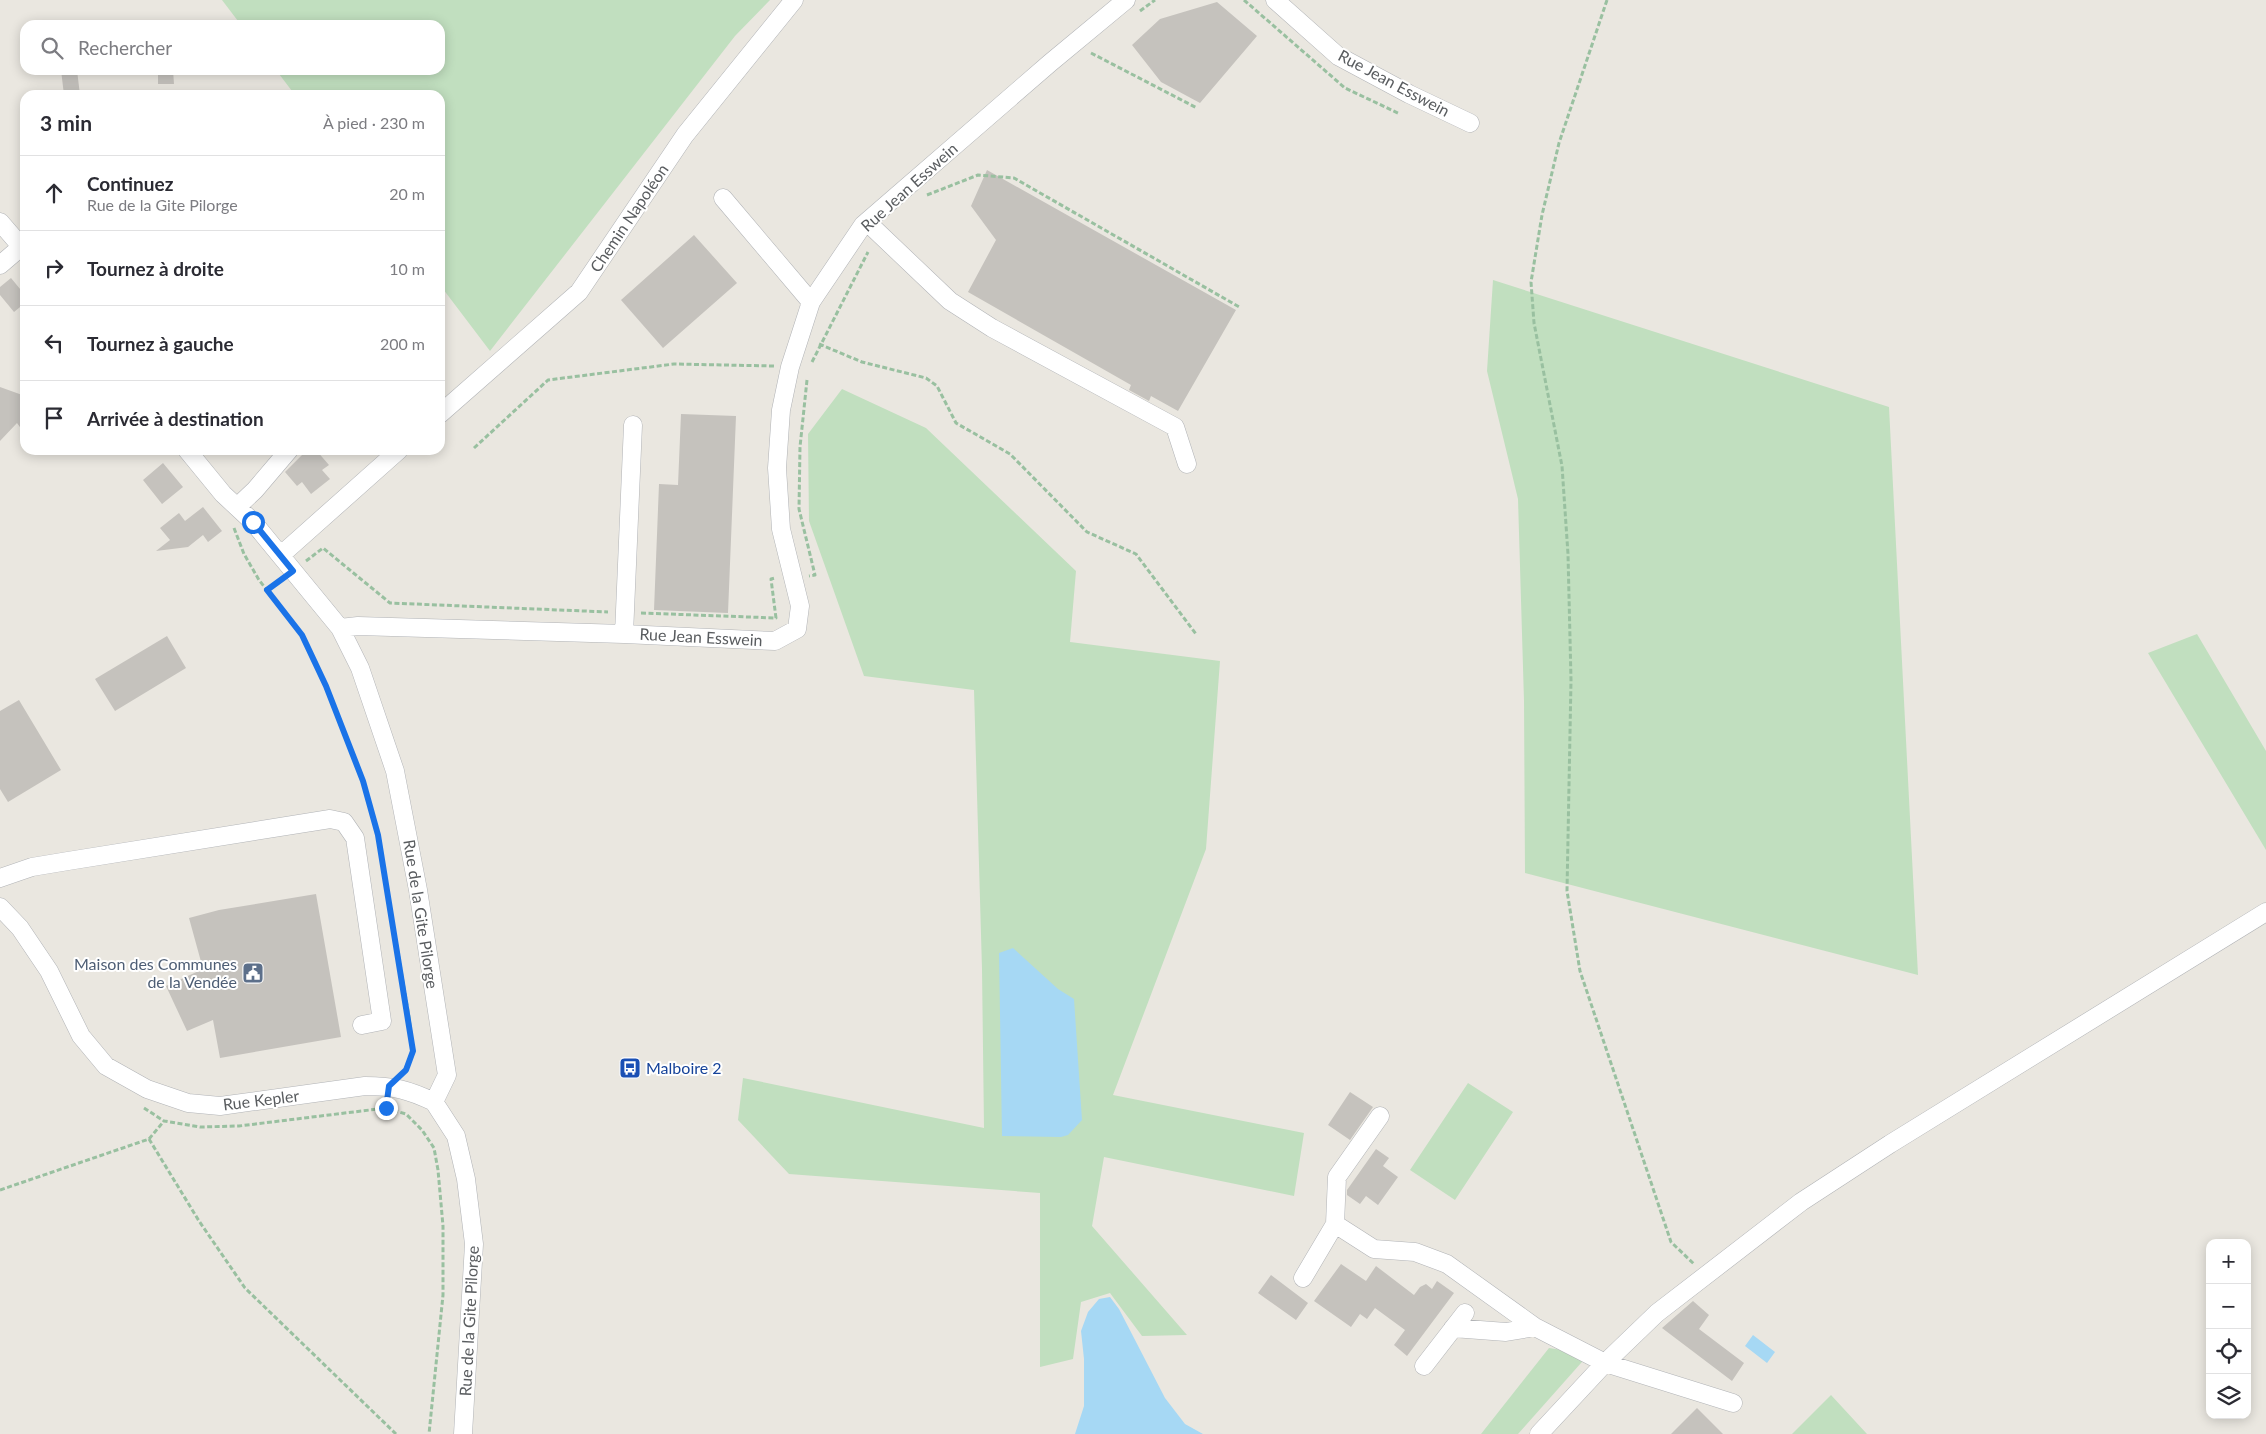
<!DOCTYPE html>
<html lang="fr">
<meta charset="utf-8">
<style>
:root{--surface:#fff;--page:#f7f7f7;--text:#2b2b33;--muted:#7c7c81;--line:#e1e1e2}
body{margin:0;font-family:Lato,sans-serif;background:var(--page);color:var(--text)}
.controls{position:absolute;right:15px;bottom:15px;display:grid;overflow:hidden;border-radius:10px;box-shadow:0 2px 12px #0003}
.controls button{width:45px;height:45px;display:grid;place-items:center;padding:0;border:0;border-bottom:1px solid var(--line);background:var(--surface);color:var(--text);font:25px sans-serif}
.stop{position:absolute;width:15px;height:15px;margin:-11px;border:4px solid #1a73e8;border-radius:50%;background:#fff}
.stop.end{background:#1a73e8;border-color:#fff;box-shadow:0 1px 5px #0008}
.list{margin:0;padding:0;list-style:none}
h2{display:flex;justify-content:space-between;align-items:center;height:65px;margin:0;padding:0 20px;font-size:21px}
h2 small{font-size:16px;font-weight:400;color:var(--muted)}
.list li{display:grid;grid-template-columns:32px 1fr auto;gap:15px;align-items:center;box-sizing:border-box;height:75px;padding:0 20px;border-top:1px solid var(--line)}
.list b{display:block;font-size:19px;white-space:nowrap}
.list p{margin:0;font-size:16px;white-space:nowrap;color:var(--muted)}
.list em{font-size:16px;font-style:normal;color:var(--muted)}
.icon{flex:none;width:28px;height:28px;fill:none;stroke:currentColor;stroke-width:2;stroke-linecap:round;stroke-linejoin:round}
.map{position:relative;flex:none;width:2266px;height:1434px;overflow:hidden}
.search{position:absolute;background:var(--surface);box-shadow:0 2px 12px #0003;left:20px;top:20px;width:425px;height:55px;display:flex;align-items:center;gap:12px;box-sizing:border-box;padding:0 18px;border-radius:15px;color:var(--muted);font-size:19px}
.panel{position:absolute;background:var(--surface);box-shadow:0 2px 12px #0003;left:20px;top:90px;width:425px;height:365px;border-radius:15px}
.map>svg:first-child{display:block}
.green{fill:#c1dfbf}
.water{fill:#a6d8f4}
.building{fill:#c5c2bd}
.lines{fill:none;stroke-linecap:round;stroke-linejoin:round}
.minor-casing{stroke:#b1b3b6;stroke-width:19}
.path{stroke:#99c0a0;stroke-width:3;stroke-dasharray:5 2.5;stroke-linecap:butt}
.minor{stroke:#fff;stroke-width:18}
.route{stroke:#1a73e8;stroke-width:6}
.labels{text-anchor:middle;stroke-width:4;stroke-linejoin:round;paint-order:stroke}
.street-label{font-size:16px;fill:#595c5f;stroke:#fff}
.service-label{font-size:16px;fill:#4e5e75;stroke:#fff;text-anchor:end}
.transit-label{font-size:16px;fill:#164399;stroke:#fff;text-anchor:start}
</style>
<div class="map">
<svg width="2266" height="1434" viewBox="0 0 2266 1434">
<rect width="100%" height="100%" fill="#eae7e0"/>
<path class="green" d="M222,0h548l-35,36 -245,315 -50,-66v-190h-145l-19,-25h164v-45h-199z
M1493,280l396,127 29,568 -393,-102 -1,-172 -6,-202 -31,-128z
M842,389l84,39 150,143 -6,71 150,19 -14,188 -93,246 191,38 -10,63 -190,-39 -12,69 95,109 -45,1 -32,-43 -29,9 -8,57 -33,8v-174l-251,-19 -51,-54 5,-42 241,50 -2,-159 -8,-279 -110,-14 -55,-155 -1,-87z
M2197,634l69,117v99l-118,-197z
M1468,1083l45,29 -58,88 -45,-30z
M1549,1348l40,6 -71,80h-37z
M1831,1395l36,39h-75z"/>
<path class="water" d="M1013,948l45,41 16,10 8,121 -14,15 -7,2 -59,-1 -3,-183z
M1110,1297l9,12 46,89 20,26 18,10h-128l9,-28v-47l-3,-28 7,-19 11,-13z
M1753,1335l22,17 -8,11 -22,-17z"/>
<path class="building" d="M1217,2l40,34 -57,67 -39,-21 -29,-37 28,-26z
M61,70h16l3,25h-16z
M158,70h15l1,14h-16z
M987,170l249,140 -58,101 -27,-15 -2,5 -20,-11 2,-5 -163,-93 28,-52 -25,-34z
M694,235l43,48 -74,65 -42,-48z
M11,278l14,17v8l-11,9 -14,-17v-8z
M0,387l25,9v38l-8,-11 -17,18z
M681,414l55,2 -8,197 -74,-3 5,-126 19,1z
M307,450h9l13,15 -7,5 8,9 -19,15 -9,-12 -5,4 -12,-14z
M163,463l20,24 -21,17 -19,-24z
M203,507l19,24 -14,11 -5,-7 -15,12 -32,4 14,-11 -10,-12 19,-15 6,8z
M167,636l19,32 -71,43 -20,-32z
M19,700l42,70 -53,32 -8,-13v-78z
M316,894l25,143 -121,21 -7,-38 -26,11 -21,-45 37,-17 -14,-51 30,-8z
M1350,1092l23,15 -23,33 -22,-15z
M1376,1149l13,9 -6,8 15,11 -20,28 -12,-9 -6,8 -13,-9v-5z
M1341,1264l25,17 10,-15 38,29 6,-8 6,-3 6,5 5,-8 17,12 -47,63 -13,-11 11,-15 -30,-22 -8,11 -7,-5 -9,13 -37,-26z
M1271,1275l37,28 -12,17 -38,-27z
M1693,1301l16,14 -10,14 45,34 -12,18 -70,-53z
M1697,1408l26,26h-52z"/>
<g class="lines">
<g class="minor-casing">
<path id="minor" d="M1275,0l63,56 71,38 61,29
M723,198l88,104
M0,222l25,29
M867,222l83,79 42,27 183,99 12,37
M0,265l21,-18
M440,414l139,-122 106,-157 109,-135
M187,450l36,44 30,28 87,106 20,40 35,103 23,119 29,185 -13,27
M237,507l18,-17 34,-40
M281,555l118,-105
M340,628l18,-2 266,8 151,7 22,-12 3,-23 -19,-77 -4,-61 4,-58 9,-43 21,-65 52,-77 187,-162 76,-63
M624,634l9,-209
M0,878l32,-11 36,-6 262,-42 14,3 11,16 27,183 -20,4
M0,907l20,21 29,43 32,65 25,30 41,23 41,14 32,3 145,-20c29,0 44,4 69,16
M434,1102l22,34 10,43 8,65 -11,190
M1335,1224l39,25 41,3 32,12 88,63 70,36 128,40
M1303,1278l32,-54 2,-47 43,-61
M1453,1328l53,4 29,-5
M1424,1366l41,-53
M1539,1434l66,-71 52,-50 144,-111 89,-58 376,-232"/>
</g>
<path class="path" d="M1244,0l101,88 55,26
M1607,0l-48,143 -17,72 -11,67 3,41 28,143 6,88 3,126 -4,211 13,80 91,271 23,22
M1140,11l15,-11
M1091,53l106,55
M927,195l51,-20 36,3 227,130
M819,344l43,18 64,16 11,8 19,37 54,31 77,78 49,22 60,80
M812,362l56,-110
M807,380l-7,67 -1,62 16,66 -6,1
M474,448l74,-68 126,-16 100,2
M234,528l10,26 15,26 43,55 24,51 37,95 15,54 31,182 4,34 -9,21
M306,561l17,-13 67,55 218,9
M267,590l14,-10
M641,613l135,5 -5,-39 4,-1
M144,1108l20,13 36,6 39,-1 147,-18 20,6 16,16 12,18 4,22 5,56v69l-14,139
M149,1139l50,82 46,67 151,146
M0,1190l149,-51 15,-18"/>
<use href="#minor" class="minor"/>
</g>
<g class="lines">
<path class="route" d="M253,522l40,49 -26,19 35,45 24,51 37,95 15,54 35,216 -7,19 -17,16 -3,22"/>
</g>
<defs>
<g id="civic-square" transform="scale(1.125)"><rect x="-9" y="-9" width="18" height="18" rx="4" fill="#5c6f8a" stroke="#fff"/><path d="M-.6-6.5H3V-4.5H.6V-3L4-1V1h2V6H-6V1h2V-1L-.6-3ZM-1.2 2.5V6h2.4V2.5Z" fill="#fff"/></g>
<g id="bus-square" transform="scale(1.125)"><rect x="-9" y="-9" width="18" height="18" rx="4" fill="#1a4fb4" stroke="#fff"/><path d="M-5-6H5V4H4V6H2V4H-2V6H-4V4H-5ZM-3.5-4V0h7V-4ZM-3.5 1.2v1.5H-2V1.2ZM2 1.2v1.5H3.5V1.2Z" fill="#fff"/></g>
</defs>
<g fill-rule="evenodd">
<use href="#civic-square" x="253" y="973"/>
<use href="#bus-square" x="630" y="1068"/>
</g>
<g class="labels">
<g class="street-label">
<text transform="translate(1394 83) rotate(28)" y="6">Rue Jean Esswein</text>
<text transform="translate(909 187) rotate(-42)" y="6">Rue Jean Esswein</text>
<text transform="translate(629 218) rotate(-56)" y="6">Chemin Napoléon</text>
<text transform="translate(701 637) rotate(3)" y="6">Rue Jean Esswein</text>
<text transform="translate(421 914) rotate(81)" y="6">Rue de la Gite Pilorge</text>
<text transform="translate(261 1100) rotate(-7)" y="6">Rue Kepler</text>
<text transform="translate(469 1321) rotate(-87)" y="6">Rue de la Gite Pilorge</text>
</g>
<g class="service-label">
<text x="237" y="970">Maison des Communes<tspan x="237" dy="18">de la Vendée</tspan></text>
</g>
<g class="transit-label">
<text x="646" y="1074">Malboire 2</text>
</g>
</g>
</svg>
<div class="controls">
<button>+</button>
<button>−</button>
<button><svg class="icon" aria-label="locate" viewBox="0 0 24 24"><circle cx="12" cy="12" r="6"/><path d="M12 2v4M12 18v4M2 12h4M18 12h4"/></svg></button>
<button><svg class="icon" aria-label="layers" viewBox="0 0 24 24"><path d="M12 4l9 5-9 5-9-5zM3 14l9 5 9-5"/></svg></button>
</div>
<div class="stop" style="left:253px;top:522px"></div>
<div class="stop end" style="left:386px;top:1108px"></div>
<div class="search"><svg class="icon" aria-label="search" viewBox="0 0 24 24"><circle cx="10" cy="10" r="6"/><path d="M15 15l6 6"/></svg>Rechercher</div>
<section class="panel">
<h2>3 min<small>À pied · 230 m</small></h2>
<ul class="list">
<li><svg class="icon" aria-label="ahead" viewBox="0 0 24 24"><path d="M12 20V5M6 11l6-6 6 6"/></svg><div><b>Continuez</b><p>Rue de la Gite Pilorge</p></div><em>20 m</em></li>
<li><svg class="icon" aria-label="right" viewBox="0 0 24 24"><path d="M7 20v-9h11M14 6l5 5-5 5"/></svg><div><b>Tournez à droite</b></div><em>10 m</em></li>
<li><svg class="icon" aria-label="left" viewBox="0 0 24 24"><path d="M17 20v-9H6M10 6l-5 5 5 5"/></svg><div><b>Tournez à gauche</b></div><em>200 m</em></li>
<li><svg class="icon" aria-label="arrive" viewBox="0 0 24 24"><path d="M6 21V4h12l-3 4 3 4H6"/></svg><div><b>Arrivée à destination</b></div></li>
</ul>
</section>
</div>
